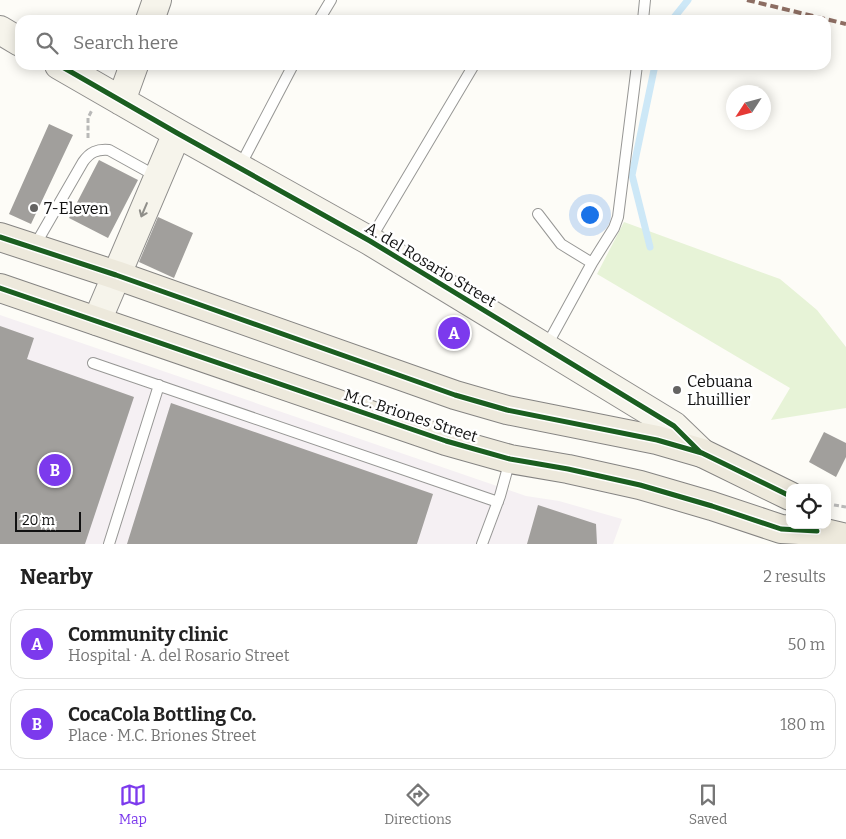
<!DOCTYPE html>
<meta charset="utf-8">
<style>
:root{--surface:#fff;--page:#f2f2f2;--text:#222;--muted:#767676;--line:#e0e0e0;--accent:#7c3aed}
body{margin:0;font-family:Bitter,serif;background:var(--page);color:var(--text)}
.controls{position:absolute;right:15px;bottom:15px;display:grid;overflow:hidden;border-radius:10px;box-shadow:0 2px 12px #0003}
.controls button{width:45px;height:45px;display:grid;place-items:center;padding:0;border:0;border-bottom:1px solid var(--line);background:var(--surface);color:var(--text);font:25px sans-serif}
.compass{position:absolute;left:726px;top:85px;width:45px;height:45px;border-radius:50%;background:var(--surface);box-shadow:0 2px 12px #0003;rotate:234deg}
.scale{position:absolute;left:15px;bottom:12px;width:66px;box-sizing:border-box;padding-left:5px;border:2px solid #111;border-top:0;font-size:14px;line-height:18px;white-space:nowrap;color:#111;-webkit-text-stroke:4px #fff;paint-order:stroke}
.you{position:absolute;left:589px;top:214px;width:18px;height:18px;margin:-12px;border:4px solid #fff;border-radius:50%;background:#1a73e8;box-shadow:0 0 0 8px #1a73e833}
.badge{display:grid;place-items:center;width:32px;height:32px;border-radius:50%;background:var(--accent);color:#fff;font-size:16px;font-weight:700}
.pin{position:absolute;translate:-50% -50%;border:2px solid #fff;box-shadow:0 1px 5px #0006}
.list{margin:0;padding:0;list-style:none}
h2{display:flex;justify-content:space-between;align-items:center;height:65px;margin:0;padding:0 20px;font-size:21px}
h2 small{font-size:16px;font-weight:400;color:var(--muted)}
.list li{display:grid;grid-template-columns:32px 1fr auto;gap:15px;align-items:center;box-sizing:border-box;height:70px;margin:0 10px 10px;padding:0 10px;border:1px solid var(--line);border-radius:15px}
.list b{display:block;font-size:19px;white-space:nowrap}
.list p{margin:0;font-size:16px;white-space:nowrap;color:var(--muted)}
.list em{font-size:16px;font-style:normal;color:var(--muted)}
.icon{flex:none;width:28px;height:28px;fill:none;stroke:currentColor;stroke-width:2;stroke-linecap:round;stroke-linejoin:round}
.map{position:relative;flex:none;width:846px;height:544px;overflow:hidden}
.search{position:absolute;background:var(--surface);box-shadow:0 2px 12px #0003;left:15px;right:15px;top:15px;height:55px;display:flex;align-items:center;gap:12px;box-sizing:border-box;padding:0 18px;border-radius:15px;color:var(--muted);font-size:19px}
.sheet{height:225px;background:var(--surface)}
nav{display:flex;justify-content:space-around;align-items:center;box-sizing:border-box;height:70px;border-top:1px solid var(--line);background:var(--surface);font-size:14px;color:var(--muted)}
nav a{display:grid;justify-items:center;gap:2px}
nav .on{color:var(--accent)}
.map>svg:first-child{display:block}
.industrial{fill:#f5f0f3}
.green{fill:#e7f3d7}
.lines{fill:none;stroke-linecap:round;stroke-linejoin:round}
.stream{stroke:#cde8f7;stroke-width:7}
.building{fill:#a19f9c}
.lane-casing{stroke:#979795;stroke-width:12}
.secondary-casing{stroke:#8e8d8b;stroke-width:30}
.primary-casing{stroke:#858482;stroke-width:30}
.path{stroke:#b9b9b8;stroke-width:3;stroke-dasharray:5 2.5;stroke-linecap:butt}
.lane{stroke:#fffffe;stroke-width:10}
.secondary{stroke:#f6f4eb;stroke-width:28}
.primary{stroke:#ede9dc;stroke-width:28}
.quiet{stroke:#8d6e63;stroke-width:4;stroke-dasharray:8 4;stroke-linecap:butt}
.cycleway-casing{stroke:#fff;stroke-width:8}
.cycleway{stroke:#1b5e20;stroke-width:5}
.oneway{stroke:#8f8e89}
.poi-dot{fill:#646362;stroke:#fff;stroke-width:2}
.labels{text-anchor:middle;stroke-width:5;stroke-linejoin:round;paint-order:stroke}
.poi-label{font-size:16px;fill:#111;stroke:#fff;text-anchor:start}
.street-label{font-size:16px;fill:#111;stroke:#fff}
</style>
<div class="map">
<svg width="846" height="544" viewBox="0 0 846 544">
<rect width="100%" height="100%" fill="#fdfcf7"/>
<path class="industrial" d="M0,315l526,181 33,5 63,18 -9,25h-613z"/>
<path class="green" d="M624,222l156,57 37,31 29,37v61l-75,12 19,-32 -193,-114z"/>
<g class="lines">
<path class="stream" d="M672,20l16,-20
M650,247l-18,-72 23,-110"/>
</g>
<path class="building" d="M49,124l24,11 -42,89 -22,-10z
M99,160l39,20 -30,58 -39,-20z
M158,217l35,16 -19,45 -35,-16z
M0,326l34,12 -7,21 107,38 -49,147h-85z
M171,403l262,91 -16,50h-290z
M824,432l22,11v14l-10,20 -27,-15z
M538,505l58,19 1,20h-70z"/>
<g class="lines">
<g class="lane-casing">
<path id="lane" d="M319,20l12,-20
M643,20l2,-20
M240,166l53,-101
M538,214l23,30 31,19
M370,240l104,-175
M34,247l49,-85c7,-10 14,-13 26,-12l47,26
M546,347l46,-84 22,-35 4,-11 19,-152
M93,363l405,139
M109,544l50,-159
M482,544l18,-48 10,-36"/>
</g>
<g class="secondary-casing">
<path id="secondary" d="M150,20l7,-20
M0,30l20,12
M59,65l118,68 193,108 176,107 128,78 28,27
M121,101l13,-36
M97,321l80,-188"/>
</g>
<g class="primary-casing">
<path id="primary" d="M0,237l116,38 339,120 52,15 150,30 45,13 88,43
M0,288l446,153 64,18 58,10 72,16 72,21 69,23 36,2 29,7"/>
</g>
<path class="path" d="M88,138v-20l4,-8
M834,505l12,2"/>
<use href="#lane" class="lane"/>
<use href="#secondary" class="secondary"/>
<use href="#primary" class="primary"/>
<path class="quiet" d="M747,0l99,24"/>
<g class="cycleway-casing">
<path id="cycleway" d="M59,65l118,68 193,108 304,185 26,26
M0,237l116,38 339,120 52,15 150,30 45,13 88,43
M0,288l446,153 64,18 58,10 72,16 72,21 69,23 36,2"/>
</g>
<use href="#cycleway" class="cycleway"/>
</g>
<defs><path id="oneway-shaft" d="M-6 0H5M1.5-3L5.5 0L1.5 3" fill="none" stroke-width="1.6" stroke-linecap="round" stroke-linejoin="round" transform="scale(1.25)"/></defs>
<use class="oneway" href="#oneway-shaft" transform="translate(144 210) rotate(113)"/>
<g class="poi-dot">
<circle cx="34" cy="208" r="5"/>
<circle cx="677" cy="390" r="5"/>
</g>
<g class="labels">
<g class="poi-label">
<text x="44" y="214">7-Eleven</text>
<text x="687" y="387">Cebuana<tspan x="687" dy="18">Lhuillier</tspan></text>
</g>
<g class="street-label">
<text transform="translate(431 264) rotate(31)" y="6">A. del Rosario Street</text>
<text transform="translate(411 415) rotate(18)" y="6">M.C. Briones Street</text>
</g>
</g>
</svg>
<div class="controls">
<button><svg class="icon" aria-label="locate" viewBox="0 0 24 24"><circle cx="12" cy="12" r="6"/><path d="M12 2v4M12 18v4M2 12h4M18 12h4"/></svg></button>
</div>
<svg class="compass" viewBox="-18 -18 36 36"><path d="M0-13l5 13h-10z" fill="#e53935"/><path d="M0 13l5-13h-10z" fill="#767676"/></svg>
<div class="scale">20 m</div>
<div class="you"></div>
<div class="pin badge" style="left:454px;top:333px">A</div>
<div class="pin badge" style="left:55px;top:470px">B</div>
<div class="search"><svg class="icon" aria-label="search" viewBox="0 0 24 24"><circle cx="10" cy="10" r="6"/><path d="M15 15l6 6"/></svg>Search here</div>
</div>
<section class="sheet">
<h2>Nearby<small>2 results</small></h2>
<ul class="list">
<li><span class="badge">A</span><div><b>Community clinic</b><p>Hospital · A. del Rosario Street</p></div><em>50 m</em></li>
<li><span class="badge">B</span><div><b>CocaCola Bottling Co.</b><p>Place · M.C. Briones Street</p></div><em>180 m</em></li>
</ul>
</section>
<nav>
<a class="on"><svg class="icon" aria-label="map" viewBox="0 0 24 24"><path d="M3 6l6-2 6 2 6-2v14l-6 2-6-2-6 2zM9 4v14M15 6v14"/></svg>Map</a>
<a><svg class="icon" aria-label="directions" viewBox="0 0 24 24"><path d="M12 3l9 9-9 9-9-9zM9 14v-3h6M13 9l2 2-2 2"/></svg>Directions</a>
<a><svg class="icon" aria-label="saved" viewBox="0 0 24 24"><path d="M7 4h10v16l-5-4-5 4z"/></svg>Saved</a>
</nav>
